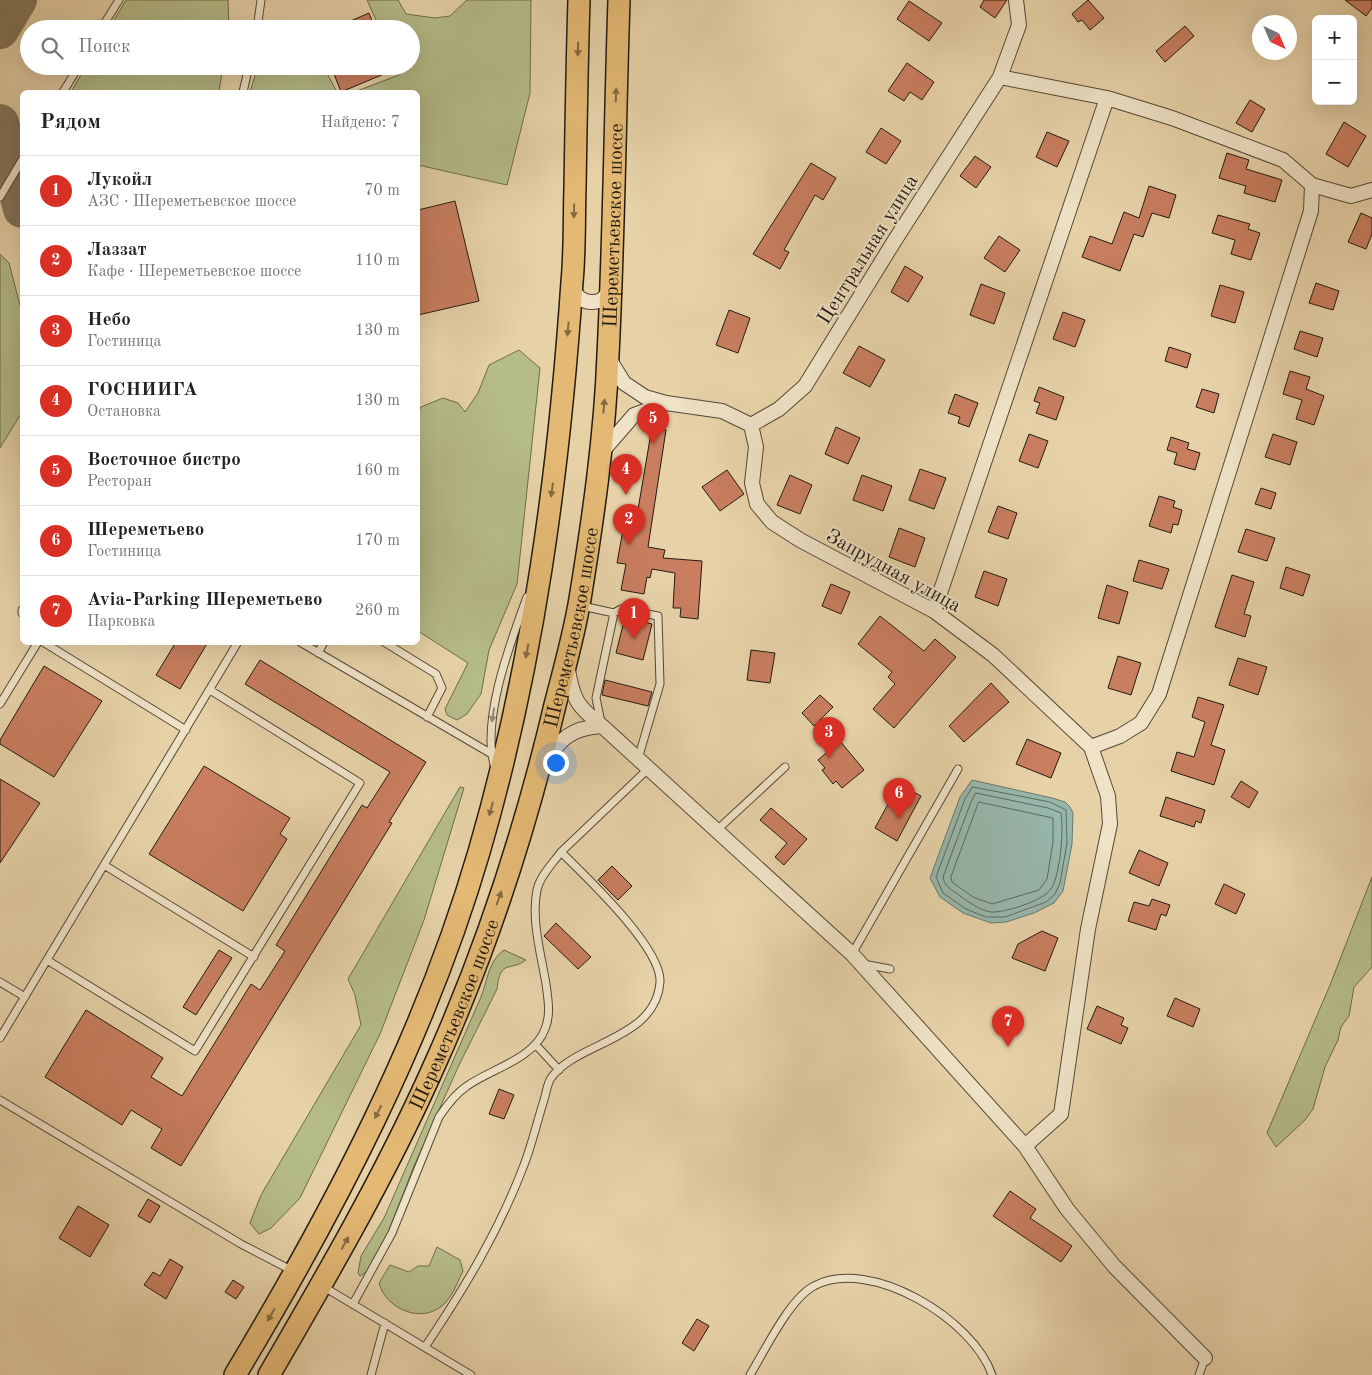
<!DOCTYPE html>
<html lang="ru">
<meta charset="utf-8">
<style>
:root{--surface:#fff;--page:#f6f6f6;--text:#222;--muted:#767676;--line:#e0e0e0;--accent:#d93025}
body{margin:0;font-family:"Old Standard TT",serif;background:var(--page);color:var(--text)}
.controls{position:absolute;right:15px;top:15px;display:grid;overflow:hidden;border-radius:8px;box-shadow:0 5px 20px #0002}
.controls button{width:45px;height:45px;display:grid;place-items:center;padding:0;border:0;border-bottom:1px solid var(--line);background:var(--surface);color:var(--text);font:25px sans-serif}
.compass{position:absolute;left:1252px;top:15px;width:45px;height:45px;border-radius:50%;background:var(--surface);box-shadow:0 5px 20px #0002;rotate:136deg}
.you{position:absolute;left:555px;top:762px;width:18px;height:18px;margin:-12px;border:4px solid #fff;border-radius:50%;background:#1a73e8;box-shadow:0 0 0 8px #1a73e833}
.badge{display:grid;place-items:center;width:32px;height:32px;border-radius:50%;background:var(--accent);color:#fff;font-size:16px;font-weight:700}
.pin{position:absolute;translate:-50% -41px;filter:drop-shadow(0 1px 2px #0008)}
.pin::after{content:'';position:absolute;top:26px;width:18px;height:15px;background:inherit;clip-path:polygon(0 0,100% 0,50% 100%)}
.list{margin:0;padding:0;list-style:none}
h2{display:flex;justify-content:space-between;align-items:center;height:65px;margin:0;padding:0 20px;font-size:21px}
h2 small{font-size:16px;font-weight:400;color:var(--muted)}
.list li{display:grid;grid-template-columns:32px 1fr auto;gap:15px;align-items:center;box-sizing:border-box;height:70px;padding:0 20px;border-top:1px solid var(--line)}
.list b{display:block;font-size:19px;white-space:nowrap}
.list p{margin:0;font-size:16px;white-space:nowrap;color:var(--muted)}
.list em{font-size:16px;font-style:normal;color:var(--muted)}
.icon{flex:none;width:28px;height:28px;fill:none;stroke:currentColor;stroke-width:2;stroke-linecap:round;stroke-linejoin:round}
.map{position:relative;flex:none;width:1372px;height:1375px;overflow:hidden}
.search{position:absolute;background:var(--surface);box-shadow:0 5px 20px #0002;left:20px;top:20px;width:400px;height:55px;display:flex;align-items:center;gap:12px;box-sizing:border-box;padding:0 18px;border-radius:28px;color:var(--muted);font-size:19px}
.panel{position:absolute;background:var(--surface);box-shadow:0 5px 20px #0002;left:20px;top:90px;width:400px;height:555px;border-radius:8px}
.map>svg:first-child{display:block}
.green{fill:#b5bc88;stroke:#6c6c4c}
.water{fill:#97b7ac;stroke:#69796e}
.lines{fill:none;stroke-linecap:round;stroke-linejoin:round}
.shore{stroke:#5d695e;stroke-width:1}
.taxiway{stroke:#85765c;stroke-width:38}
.building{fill:#c87e5f;stroke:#231b11}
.lane-casing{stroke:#544937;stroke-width:9}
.street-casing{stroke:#544937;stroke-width:16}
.primary-casing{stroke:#231b11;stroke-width:24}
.lane{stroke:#efe2c6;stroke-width:7}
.street{stroke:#efe2c6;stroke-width:14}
.primary{stroke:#e4b974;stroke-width:21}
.oneway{fill:#846a42}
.oneway2{fill:#938875}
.labels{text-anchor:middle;stroke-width:4;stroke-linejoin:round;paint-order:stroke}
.street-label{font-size:20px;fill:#231b11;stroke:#efe2c6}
</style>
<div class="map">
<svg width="1372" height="1375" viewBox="0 0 1372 1375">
<rect width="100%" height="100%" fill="#e7d2a8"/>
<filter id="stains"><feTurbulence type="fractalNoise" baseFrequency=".004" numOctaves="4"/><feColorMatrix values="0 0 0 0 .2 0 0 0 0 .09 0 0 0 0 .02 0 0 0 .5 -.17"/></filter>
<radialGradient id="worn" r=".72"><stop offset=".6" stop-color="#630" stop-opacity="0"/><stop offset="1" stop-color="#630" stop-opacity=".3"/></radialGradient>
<path class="green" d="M126,0h102l1,29h-120z
M367,0h31l8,14 29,4 15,-2 17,-16h64l-1,93 -23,92 -89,-20v-73h-64l45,-17 -3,-9h15v-37h-31z
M86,66h137l-4,26h-148z
M258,66h65l14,26h-87z
M0,254l9,9 13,50v99l-22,36z
M519,350l21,18 -23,216 -28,66 -8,44 -14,20 -10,6 -10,-5 -2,-6 23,-46 -50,-32v-218l3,-6 22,-9 15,5 7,9 13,-19 11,-28z
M460,787l4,1 -40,132 -44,114 -80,164 -29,30 -12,6 -9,-11 11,-28 100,-170 -6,-30 -7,-16z
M1372,877v90l-18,20 -5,29 -8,11 -3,13 -13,27 -12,42 -8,11 -29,27 -9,-14 63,-148z
M504,950l22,10c-15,12 -26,-2 -29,29l-38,76 -45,101 -35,90 -10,14 -9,6 -2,-3 3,-17 23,-38 97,-221c7,-18 7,-35 23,-47z
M437,1247l23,13 3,11c-5,10 -9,22 -17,31 -21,24 -60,8 -67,-19l11,-18 19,7 9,-6h11z"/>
<path class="water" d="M972,780l80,18 13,4 5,5 3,6 -1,31 -9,47 -9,12 -20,10 -28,9 -15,1 -28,-10 -23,-16 -10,-19 30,-81z"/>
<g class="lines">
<path class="shore" d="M973,787l77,15 16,8 1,33 -7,40 -5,11 -9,8 -41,15h-19l-20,-8 -23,-16 -7,-16 29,-78z
M976,793l72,15 13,5c3,17 -1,63 -10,76 -8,12 -47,24 -60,23 -12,-2 -22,-10 -31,-16 -8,-7 -15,-8 -17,-19l28,-75z
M979,802l74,16v24l-6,37 -8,11 -47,14 -19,-7 -21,-15 -1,-5z"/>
<path class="taxiway" d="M0,30l18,-30
M0,123l22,86"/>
</g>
<path class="building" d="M984,0h23l-12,18 -15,-11z
M1088,0l16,18 -14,12 -8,-10 -4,2 -6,-8z
M1345,0h27v8l-6,8z
M909,1l33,22 -13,18 -32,-22z
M369,13l6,16h-43z
M1185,26l9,10 -29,26 -9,-11z
M907,63l27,19 -12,18 -12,-8 -6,9 -16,-10z
M331,66h72l-62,26z
M1250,100l15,9 -13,23 -16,-9z
M1344,122l22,14 -18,31 -22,-13z
M881,128l20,13 -15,23 -20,-12z
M1047,132l22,9 -12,26 -21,-10z
M1227,153l22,7 -3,9 36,11 -7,22 -31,-9 2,-7 -27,-8z
M975,156l16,11 -15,21 -16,-12z
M811,163l25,15 -13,22 -8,-5 -31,55 5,2 -9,17 -27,-15z
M1149,186l27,9 -7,23 -17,-5 -9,24 -9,-3 -14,37 -38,-14 8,-21 22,8 12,-32 15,6z
M455,201l24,100 -61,14v-105z
M1361,213l11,5v16l-6,15 -18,-7z
M1218,215l32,9 -2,5 12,4 -9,27 -20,-6 4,-14 -23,-7z
M999,236l21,14 -15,22 -21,-14z
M905,266l18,11 -15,25 -17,-10z
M1316,283l23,8 -6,19 -24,-7z
M981,284l24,9 -11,31 -24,-9z
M1220,285l24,7 -9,31 -24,-7z
M729,310l21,8 -12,35 -22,-8z
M1063,312l22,8 -10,27 -22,-8z
M1300,331l23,7 -6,19 -23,-8z
M859,346l26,14 -15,27 -27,-14z
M1169,347l22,7 -4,14 -22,-7z
M1290,371l20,6 -4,12 18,7 -10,29 -18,-6 6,-19 -19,-6z
M1039,387l25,10 -8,23 -20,-7 4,-10 -6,-2z
M1202,389l17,5 -5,19 -18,-6z
M955,394l23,9 -9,24 -11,-4 2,-6 -12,-4z
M652,427l14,3 -18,117 17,3 -2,8 39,3 -4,58 -18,-2 1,-9h-8l2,-35 -23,-4 -2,9 -3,-1 -3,17 -23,-4 5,-26 -9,-1 6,-33 11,3z
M836,427l24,11 -12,26 -23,-10z
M1029,434l19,7 -10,27 -19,-7z
M1273,434l24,8 -7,23 -25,-8z
M1171,437l18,6 -2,6 13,4 -5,17 -21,-6 3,-11 -10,-3z
M920,469l26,9 -12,31 -25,-9z
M727,470l17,24 -24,17 -18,-24z
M790,475l22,10 -12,29 -23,-9z
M862,475l30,11 -9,25 -30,-11z
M1261,488l15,5 -5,16 -16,-5z
M1159,496l16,5 -2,6 9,3 -4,15 -5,-1 -2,9 -22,-7z
M998,506l19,7 -9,26 -20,-7z
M899,528l26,10 -10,29 -26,-10z
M1246,529l29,9 -8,23 -29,-9z
M1139,560l30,9 -7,20 -29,-8z
M1286,567l24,8 -7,21 -23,-8z
M984,571l23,8 -9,27 -23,-9z
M1232,575l22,7 -10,32 7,2 -6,21 -30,-10z
M831,584l19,8 -9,22 -19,-8z
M1107,585l21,7 -9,32 -21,-6z
M880,616l44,35 11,-12 21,18 -62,71 -21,-19 22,-25 -7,-7 4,-5 -34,-28z
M625,617l27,7 -9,36 -27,-7z
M176,642h32l-28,47 -24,-14z
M751,650l24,3 -5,30 -23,-3z
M1118,656l23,7 -10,32 -23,-7z
M1238,658l29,9 -9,28 -29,-10z
M260,660l166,102 -37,60 3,1 -211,343 -30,-18 11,-19 -31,-19 -9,15 -77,-48 41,-67 77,48 -12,19 31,19 69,-112 9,6 25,-39 -9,-6 86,-140 5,3 23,-36 -145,-88z
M44,666l58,35 -48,76 -54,-33v-4z
M605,680l47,12 -4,14 -46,-11z
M991,683l18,19 -45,40 -15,-16z
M820,695l13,12 -19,19 -12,-13z
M1198,697l26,8 -13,40 14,5 -11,35 -43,-14 6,-19 17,5 11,-35 -13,-5z
M1027,739l34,14 -10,25 -35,-14z
M840,741l24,29 -22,18 -6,-7 -3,3 -11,-14 3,-2 -7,-8z
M204,766l86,52 -10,16 7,5 -44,72 -94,-57z
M0,779l40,24 -40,60z
M1241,781l17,11 -9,16 -18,-11z
M899,784l22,12 -24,45 -22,-13z
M1166,797l39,13 -4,13 -5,-2 -2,6 -34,-11z
M771,808l36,31 -23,26 -9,-8 12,-14 -27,-23z
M1139,850l29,13 -9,23 -30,-13z
M612,866l20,20 -14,14 -20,-20z
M1224,884l21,10 -9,20 -21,-10z
M1152,899l18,6 -4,11 -5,-2 -5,16 -28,-9 6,-19 15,4z
M556,923l35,34 -13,12 -34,-33z
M1042,931l16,7 -13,33 -33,-13 6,-14z
M219,950l13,8 -36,57 -13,-8z
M1175,998l25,11 -7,18 -26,-11z
M1097,1006l27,12 -3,7 7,3 -7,16 -34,-15z
M499,1089l15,6 -10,24 -15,-5z
M1010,1191l26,18 -6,9 42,28 -11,16 -68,-46z
M148,1199l12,7 -10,17 -12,-7z
M78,1206l31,19 -19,32 -31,-19z
M170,1259l13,8 -17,32 -22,-14 9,-13 7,4z
M233,1280l11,7 -8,12 -11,-7z
M697,1319l12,7 -15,25 -12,-8z"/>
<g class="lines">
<g class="lane-casing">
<path id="lane" d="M101,29l18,-29
M257,29l4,-29
M63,92l16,-26
M243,92l6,-26
M0,197l22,-37
M582,606l32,7 -18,85 5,24
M22,610v3
M614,613l7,-4 37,7 2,68 -22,75
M43,642l143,88
M300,642l190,111
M384,642l52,32 6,14 -15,29
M318,653l6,-11
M0,704l38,-62
M495,768c-15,-46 16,-127 32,-171
M717,830l68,-63
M104,865l150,92
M852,954l106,-185
M47,960l148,91 165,-268 -150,-93
M863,964l27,5
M0,982l25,15
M0,1038l238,-396
M536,1045l23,25
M0,1100l241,144 52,27
M324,1287l147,88
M353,1304l39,-71 47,-116c8,-12 16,-23 28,-31 24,-17 67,-27 78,-57 6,-14 3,-30 1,-45 -5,-30 -15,-64 -9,-94 3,-14 16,-27 24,-38
M425,1347c39,-58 74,-116 99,-182 8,-21 13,-43 20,-65 2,-6 3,-16 7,-22 25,-36 105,-38 109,-96 2,-34 -74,-105 -99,-130l87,-83
M371,1375l14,-52
M750,1375c14,-23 40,-77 64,-89 56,-30 160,34 178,89
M1199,1375l6,-17"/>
</g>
<g class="street-casing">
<path id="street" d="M1000,77l107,21 65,20 111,42 29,25 -1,26 -152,483 -18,29 -21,13 -29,11
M1312,185l39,11 21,-6
M573,286c3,20 32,22 36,2
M608,357l16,26 21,14 21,6 56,8 29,14
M751,425l5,22 -4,36 5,21 15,18 28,18 134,71 59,44 98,92 17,49 2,28 -22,105 -27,185 -36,32
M751,425l28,-16 26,-23 90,-146 105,-163 19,-52 -3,-25
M601,453l33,-38 32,-12
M934,611l173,-513
M568,670c5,30 10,37 34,56l250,228 173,192 42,63 47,57 91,92
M544,762c18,-24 27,-34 58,-36"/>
</g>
<g class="primary-casing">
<g id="primary">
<path d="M235,1375c99,-165 190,-338 244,-523 54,-185 80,-378 93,-570 3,-31 2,-63 3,-94 1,-63 2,-125 4,-188"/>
<path id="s1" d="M269,1375c57,-98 114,-196 161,-300 54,-118 95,-243 125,-370 9,-35 19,-70 25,-106 13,-80 25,-163 28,-244 6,-118 7,-237 11,-355"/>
</g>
</g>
<use href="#lane" class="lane"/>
<use href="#street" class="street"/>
<use href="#primary" class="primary"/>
</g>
<defs><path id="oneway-solid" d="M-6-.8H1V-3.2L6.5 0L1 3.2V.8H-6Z" transform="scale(1.25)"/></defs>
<g class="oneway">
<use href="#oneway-solid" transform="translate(578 49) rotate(91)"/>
<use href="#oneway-solid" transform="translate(616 95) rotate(-88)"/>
<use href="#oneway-solid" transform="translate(574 211) rotate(91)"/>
<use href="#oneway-solid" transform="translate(568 329) rotate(95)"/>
<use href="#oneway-solid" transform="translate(604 406) rotate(-85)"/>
<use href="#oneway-solid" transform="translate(552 490) rotate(98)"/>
<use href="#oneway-solid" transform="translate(527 651) rotate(101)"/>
<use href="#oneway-solid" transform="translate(491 809) rotate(105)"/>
<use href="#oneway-solid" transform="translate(499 898) rotate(-70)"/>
<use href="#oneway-solid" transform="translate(378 1112) rotate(116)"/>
<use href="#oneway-solid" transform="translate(345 1243) rotate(-61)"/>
<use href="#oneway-solid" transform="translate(271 1315) rotate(120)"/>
</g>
<use class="oneway2" href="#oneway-solid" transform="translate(493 715) rotate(99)"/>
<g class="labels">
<g class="street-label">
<text dy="7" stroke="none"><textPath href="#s1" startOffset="1216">Шереметьевское шоссе</textPath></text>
<text transform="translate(867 249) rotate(-58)" y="7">Центральная улица</text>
<text transform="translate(894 570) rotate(29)" y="7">Запрудная улица</text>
<text dy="7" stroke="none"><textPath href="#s1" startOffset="811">Шереметьевское шоссе</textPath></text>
<text dy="7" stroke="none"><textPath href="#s1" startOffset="406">Шереметьевское шоссе</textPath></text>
</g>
</g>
<rect width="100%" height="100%" filter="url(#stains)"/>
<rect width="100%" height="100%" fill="url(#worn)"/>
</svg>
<div class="controls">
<button>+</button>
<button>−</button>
</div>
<svg class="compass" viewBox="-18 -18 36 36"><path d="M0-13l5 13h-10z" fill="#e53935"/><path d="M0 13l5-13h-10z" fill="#767676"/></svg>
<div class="you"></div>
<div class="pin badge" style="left:634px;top:639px">1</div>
<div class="pin badge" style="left:629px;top:545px">2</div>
<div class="pin badge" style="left:829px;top:758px">3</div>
<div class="pin badge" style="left:626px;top:495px">4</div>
<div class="pin badge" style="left:653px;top:444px">5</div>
<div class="pin badge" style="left:899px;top:819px">6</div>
<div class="pin badge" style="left:1008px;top:1047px">7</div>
<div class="search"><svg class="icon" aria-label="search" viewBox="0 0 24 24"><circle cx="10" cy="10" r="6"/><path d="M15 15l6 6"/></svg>Поиск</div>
<section class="panel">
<h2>Рядом<small>Найдено: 7</small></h2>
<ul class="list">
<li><span class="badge">1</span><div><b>Лукойл</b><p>АЗС · Шереметьевское шоссе</p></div><em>70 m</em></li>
<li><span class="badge">2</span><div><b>Лаззат</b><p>Кафе · Шереметьевское шоссе</p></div><em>110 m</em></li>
<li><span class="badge">3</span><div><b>Небо</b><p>Гостиница</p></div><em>130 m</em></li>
<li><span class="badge">4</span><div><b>ГОСНИИГА</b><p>Остановка</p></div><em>130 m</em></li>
<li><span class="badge">5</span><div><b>Восточное бистро</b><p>Ресторан</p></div><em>160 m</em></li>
<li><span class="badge">6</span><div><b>Шереметьево</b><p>Гостиница</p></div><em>170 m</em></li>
<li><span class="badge">7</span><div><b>Avia-Parking Шереметьево</b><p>Парковка</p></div><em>260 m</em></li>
</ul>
</section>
</div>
